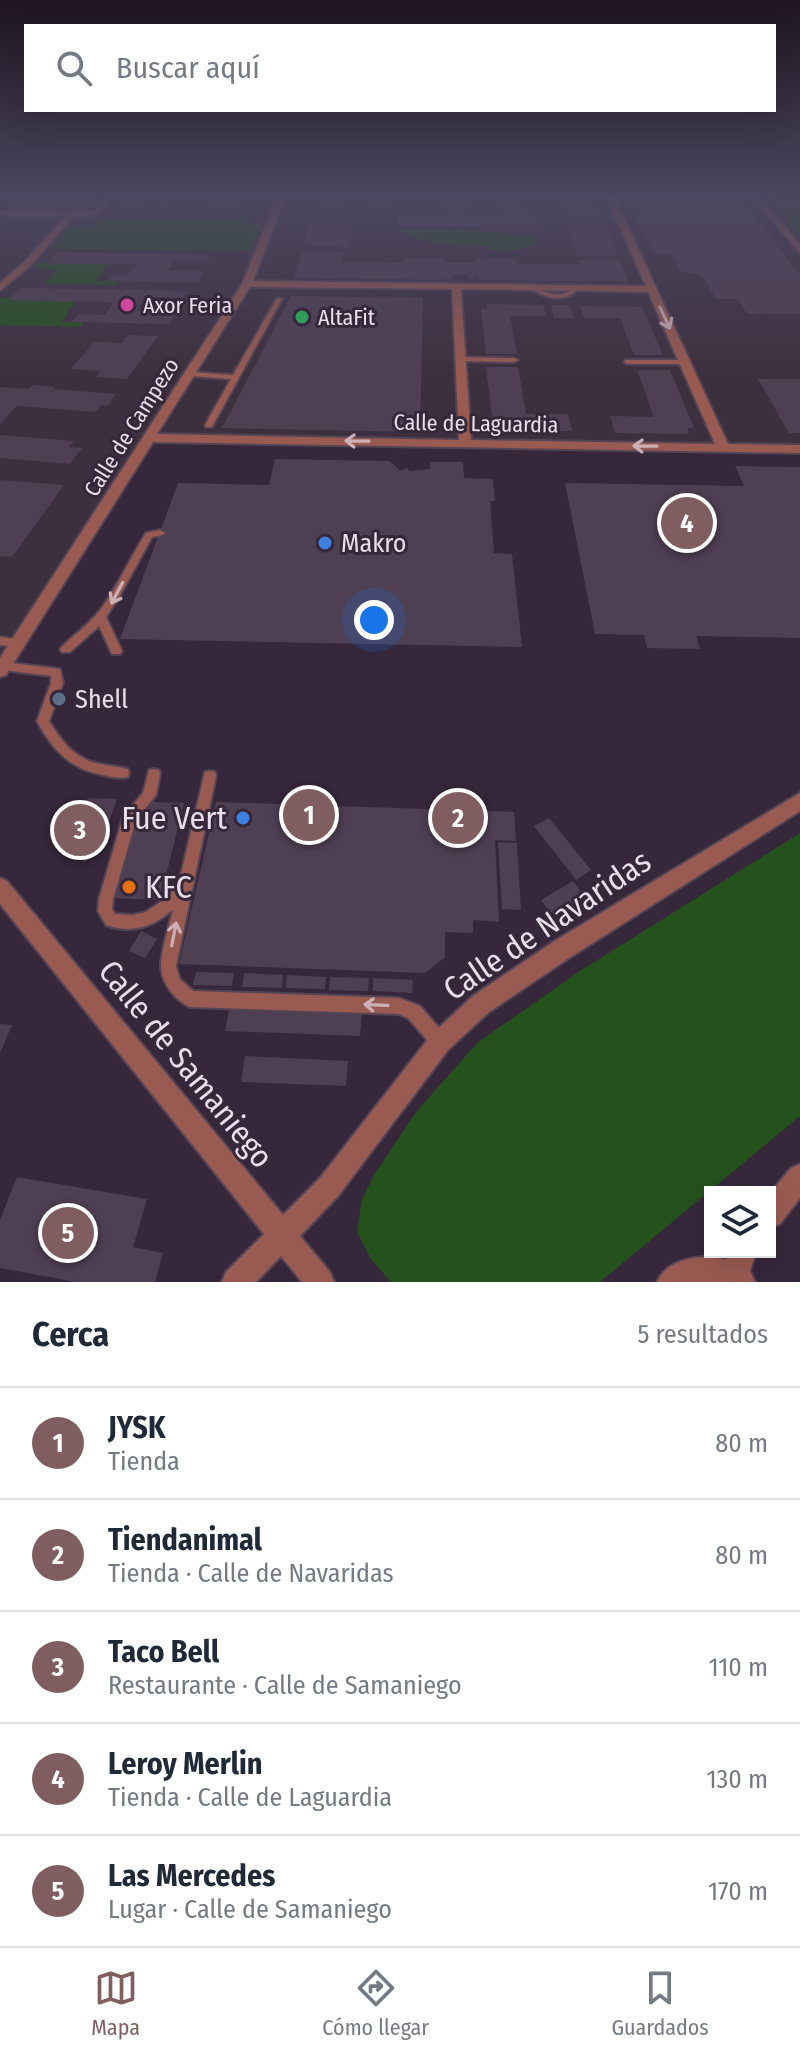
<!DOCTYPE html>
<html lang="es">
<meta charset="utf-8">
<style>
:root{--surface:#fff;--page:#f2f2f3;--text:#1f2937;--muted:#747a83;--line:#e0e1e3;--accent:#7f5d60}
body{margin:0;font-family:"Fira Sans Condensed",sans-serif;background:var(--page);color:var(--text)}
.controls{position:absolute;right:24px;bottom:24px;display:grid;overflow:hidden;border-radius:0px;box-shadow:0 8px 32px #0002}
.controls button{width:72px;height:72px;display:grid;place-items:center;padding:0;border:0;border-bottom:2px solid var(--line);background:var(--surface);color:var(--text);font:40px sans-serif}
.you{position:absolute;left:374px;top:620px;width:28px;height:28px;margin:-20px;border:6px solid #fff;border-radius:50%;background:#1a73e8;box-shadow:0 0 0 12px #1a73e833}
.badge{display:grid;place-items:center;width:52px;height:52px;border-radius:50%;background:var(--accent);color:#fff;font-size:26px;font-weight:700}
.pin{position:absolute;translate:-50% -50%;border:4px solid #fff;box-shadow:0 2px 8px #0006}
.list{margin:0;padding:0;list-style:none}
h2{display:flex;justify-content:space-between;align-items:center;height:104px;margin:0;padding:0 32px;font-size:34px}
h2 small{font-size:26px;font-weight:400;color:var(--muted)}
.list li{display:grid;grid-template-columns:52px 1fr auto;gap:24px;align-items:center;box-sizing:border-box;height:112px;padding:0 32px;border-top:2px solid var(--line)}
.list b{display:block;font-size:30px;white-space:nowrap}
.list p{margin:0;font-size:26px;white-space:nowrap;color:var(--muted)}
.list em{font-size:26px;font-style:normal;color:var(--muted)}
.icon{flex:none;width:44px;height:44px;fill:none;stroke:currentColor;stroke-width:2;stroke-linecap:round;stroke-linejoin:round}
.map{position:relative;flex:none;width:800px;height:1282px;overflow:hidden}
.search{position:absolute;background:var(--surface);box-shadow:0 8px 32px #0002;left:24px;right:24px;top:24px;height:88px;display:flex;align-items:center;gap:20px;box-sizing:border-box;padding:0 28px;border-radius:0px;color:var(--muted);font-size:30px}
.sheet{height:664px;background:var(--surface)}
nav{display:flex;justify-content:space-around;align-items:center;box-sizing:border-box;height:112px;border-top:2px solid var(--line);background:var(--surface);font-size:22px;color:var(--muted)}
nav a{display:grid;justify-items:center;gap:4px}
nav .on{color:var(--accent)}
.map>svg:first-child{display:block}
.industrial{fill:#3d303e}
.green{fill:#25511d}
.building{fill:#4f3f53}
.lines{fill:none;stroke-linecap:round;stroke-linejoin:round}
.lane-casing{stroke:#534456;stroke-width:4}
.street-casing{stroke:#534456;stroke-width:4}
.lane{fill:#995b51;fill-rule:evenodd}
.street{fill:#995b51;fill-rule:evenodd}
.oneway{stroke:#cdb0b5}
.hotel-dot{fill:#d1479c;stroke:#36273a;stroke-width:3}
.leisure-dot{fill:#2e9e5b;stroke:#36273a;stroke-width:3}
.shop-dot{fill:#3f7fe0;stroke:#36273a;stroke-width:3}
.service-dot{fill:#5c6f8a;stroke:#36273a;stroke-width:3}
.food-dot{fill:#e8710a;stroke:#36273a;stroke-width:3}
.labels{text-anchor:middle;stroke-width:6;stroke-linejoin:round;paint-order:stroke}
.far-poi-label{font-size:22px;fill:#e9deeb;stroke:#36273a;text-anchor:start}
.far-street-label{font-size:22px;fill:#e9deeb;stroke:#36273a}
.poi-label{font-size:26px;fill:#e9deeb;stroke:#36273a;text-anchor:start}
.near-poi-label{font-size:32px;fill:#e9deeb;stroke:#36273a;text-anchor:end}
.near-street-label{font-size:32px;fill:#e9deeb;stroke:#36273a}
</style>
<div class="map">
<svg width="800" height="1282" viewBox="0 0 800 1282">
<rect width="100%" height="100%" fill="#36273a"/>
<path class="industrial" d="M0,196h800v253l-648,-11 -152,233z"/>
<path class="green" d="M767,196h33v39z
M99,218h151l-1,5 12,1 -11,27 -200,-2 19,-22h23z
M397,230l105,1 2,4h30l3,10c-14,3 -30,7 -44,5 -9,-2 -3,-3 -12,-4 -30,-2 -56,-1 -84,-16z
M36,263l72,1 -11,17h20l-2,4 -71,-1 12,-14 -23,-3z
M11,297l-1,3 66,1 -15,21h23l-3,5 -81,-2v-27z
M800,833v283l-200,166h-209l-20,-23 -14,-27 5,-33 11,-22 43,-65 61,-69 103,-72z"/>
<path class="building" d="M17,196h81l-11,13h-83z
M127,196h19l-7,9 34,1 -5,7 -48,-1 3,-3 -6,-1z
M229,196h18l-7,13h-6l-2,4h-48l4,-8 36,1z
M318,196h24l-1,8h7l-1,3h-7l-1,6h-26z
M373,196h24l-1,17h-25v-6h-7l1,-3h7z
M442,196h25v9h8v3h-7v6h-26z
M499,196h24l5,18h-26l-1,-6h-7l-1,-3h7z
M558,196h35l9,19 -38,-1z
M625,196h113l62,79v39h-53l-9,-15h-22l-14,-23 -22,-5 -8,-16 -18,-1z
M398,216l140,1 1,5h5l-2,9h-63v-5h-81z
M312,218l37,1 -1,5h5l-4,24 -45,-4z
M565,218l38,1 15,37h-40z
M302,251l41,1 -2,10 62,1 1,-5h41v5h30v-5l41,1 1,5h63l-2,-4h42l9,22 -152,-2v-6l-2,5h-6l-1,-4h-15v4h-7v-5l-1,6 -151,-2z
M57,252l127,2 26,1 -3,5h-34l-6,11h37l-6,12 -90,-2 5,-6h15l8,-11 -88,-1z
M19,288l138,2 29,1 -3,7 -38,-1 -8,13h40l-7,14 -98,-2 6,-8 27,1 9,-13 -105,-2z
M291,296l132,2 -3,134 -198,-4z
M487,304l56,1 3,11h-36l7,38h-31l-5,-45h6z
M551,305h19l4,13h-20z
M580,306l62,1 21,48h-29l-14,-37h-36z
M128,335l30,1 -31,43 -32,-2 5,-6 -29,-2 23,-27 28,1z
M486,367h32l8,47h42l4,17h-71v-6l-8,-1z
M637,370h33l24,58h-7l2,6 -74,-1 -5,-17 44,1z
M758,379h42v54h-11z
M32,385l23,2 -2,2 63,5 -9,12 -6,-1 -5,7 -79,-6 -17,18v-37l28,2z
M0,435l74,6 -5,6 13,1 -12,16 -70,-6z
M275,459l115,2 10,10 7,-3 3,3 20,-2v-7h33l1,16 29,1 2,22h-5l4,52 18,1 10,93 -402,-8 58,-156 91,2z
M735,466l65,1v171l-104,-2 4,13 -53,-1 -3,-13 -49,-1 -30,-151 179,3z
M0,480l64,5 -52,72 -12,-1z
M89,798l28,1 -19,53 -14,11 -34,-38z
M149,802l35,1 -24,97 -49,-2 24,-80h10z
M216,802l298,10 2,29 -21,-1 4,82 -26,-2v13l-28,-1v25l-20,16 -246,-9z
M549,818l42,52 -15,10 -42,-54z
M498,842l19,1 4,67 -19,-1z
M573,881l13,17 -32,20 -13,-18z
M141,931l16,8 -12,19 -16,-7z
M196,972l38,1 -2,13 -39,-1z
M244,973l39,2 -1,13 -40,-1z
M287,975l39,2 -1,12 -39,-1z
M330,977l39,1 -1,13 -39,-1z
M373,978l40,2 -1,13 -39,-2z
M229,1009l133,5 -2,22 -135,-5z
M0,1024l12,1 -12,28z
M245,1056l103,5 -2,25 -105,-4z
M17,1177l130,22 -14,48 30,6 -8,29h-79l-76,-14v-48z"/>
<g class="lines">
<g class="lane-casing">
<path id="lane" d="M533,286c15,7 27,14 41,1l5,1c-14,16 -33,11 -49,0z
M277,298l5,1 -69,126 -1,2h-6l-1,-2 26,-46 -41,-3 -4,-2 4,-2 43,3z
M457,357l57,1 4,2 -4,2 -54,-1h-3z
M625,360h61l4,2 -4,2h-58l-4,-2z
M160,530l5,3 -2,2 -11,2 -33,60 -13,20 16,34 -2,3h-8l-13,-28 -29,26h-8l-2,-3c13,-14 29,-24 41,-40 17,-23 29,-51 45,-76z
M0,637l18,2 6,4 -6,4 -18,-2z
M3,662l57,7 3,14 -14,38c11,18 25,37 47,42 10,3 21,3 32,6l1,4 -1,4c-9,2 -17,0 -25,-2 -33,-6 -51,-26 -66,-54l14,-38v-7l-48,-6 -3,-1v-6z
M154,769l5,1 1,4 -4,21 -20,25 -23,79 -1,10 3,5 18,1 13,-3 16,-11 17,-18 25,-107 1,-4 5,-1 5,1 1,4 -40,190 4,13 13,12 206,7 21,8 26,30 2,6 -2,6 -6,2 -6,-2 -26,-30 -9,-4 -209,-7c-15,-7 -28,-23 -29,-40 -1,-11 9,-45 12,-58 -19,18 -42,25 -67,16l-8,-14 1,-12 24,-82 20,-24 6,-23z"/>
</g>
<g class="street-casing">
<path id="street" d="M105,196h8l-16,19 -23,1 -44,50 -30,25v-8l24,-21 42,-46 -66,-1v-4h92z
M278,196h8l-33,85 393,5 -40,-90h8l114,248 72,1v8l-647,-11 -147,233 -6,2v-19l242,-374zM250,287l202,2 7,151 -302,-6zM461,289l187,3 67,152 -244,-4z
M751,196h8l41,49v8z
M800,793v18l-231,147 -80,54 -41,38 -110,146 -38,40 30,36 4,10h-32l-21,-26 -25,26h-34l4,-10 38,-38 -264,-330v-26l7,3 276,334 37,-37 112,-144 41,-38 80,-54z
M800,1164v34l-20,26 -10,4v-35l21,-25z
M728,1252h28l-6,19 5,11h-98c10,-24 46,-29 69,-22z"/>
</g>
<use href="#lane" class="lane"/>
<use href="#street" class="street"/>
</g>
<defs><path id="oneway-shaft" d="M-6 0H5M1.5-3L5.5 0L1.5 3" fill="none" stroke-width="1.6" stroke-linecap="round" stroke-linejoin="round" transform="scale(2)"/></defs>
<g class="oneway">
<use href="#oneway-shaft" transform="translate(665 318) rotate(65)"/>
<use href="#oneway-shaft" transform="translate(357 441) rotate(-179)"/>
<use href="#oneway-shaft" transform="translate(645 446) rotate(-179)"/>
<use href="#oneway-shaft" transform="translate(117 593) rotate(118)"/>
<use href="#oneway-shaft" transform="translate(174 934) rotate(-79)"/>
<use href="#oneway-shaft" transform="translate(376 1005) rotate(-178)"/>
</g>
<linearGradient id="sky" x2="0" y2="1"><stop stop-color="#1e1520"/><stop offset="0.52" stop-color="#4c4760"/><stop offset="1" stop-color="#4c4760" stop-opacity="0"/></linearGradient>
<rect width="800" height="376" fill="url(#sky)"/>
<circle class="hotel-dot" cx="127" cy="305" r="8"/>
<circle class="leisure-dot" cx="302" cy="317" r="8"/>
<g class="shop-dot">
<circle cx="325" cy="543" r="8"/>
<circle cx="243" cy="818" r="8"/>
</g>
<circle class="service-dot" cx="59" cy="699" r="8"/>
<circle class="food-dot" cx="129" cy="887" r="8"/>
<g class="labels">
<g class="far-poi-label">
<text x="143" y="313">Axor Feria</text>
<text x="318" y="325">AltaFit</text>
</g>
<g class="far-street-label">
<text transform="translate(476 423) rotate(1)" y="8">Calle de Laguardia</text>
<text transform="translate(131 427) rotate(-58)" y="8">Calle de Campezo</text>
</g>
<g class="poi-label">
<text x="341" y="552">Makro</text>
<text x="75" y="708">Shell</text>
</g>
<g class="near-poi-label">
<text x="227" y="829">Fue Vert</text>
<text x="145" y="898" text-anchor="start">KFC</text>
</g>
<g class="near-street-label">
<text transform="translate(547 925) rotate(-34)" y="11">Calle de Navaridas</text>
<text transform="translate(186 1064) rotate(51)" y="11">Calle de Samaniego</text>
</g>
</g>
</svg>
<div class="controls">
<button><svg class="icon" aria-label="layers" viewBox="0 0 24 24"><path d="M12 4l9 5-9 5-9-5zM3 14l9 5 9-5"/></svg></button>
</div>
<div class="you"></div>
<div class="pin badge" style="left:309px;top:815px">1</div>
<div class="pin badge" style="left:458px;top:818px">2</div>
<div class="pin badge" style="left:80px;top:830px">3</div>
<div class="pin badge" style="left:687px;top:523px">4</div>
<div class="pin badge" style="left:68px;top:1233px">5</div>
<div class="search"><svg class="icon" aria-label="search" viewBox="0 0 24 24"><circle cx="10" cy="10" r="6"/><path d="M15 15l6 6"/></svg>Buscar aquí</div>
</div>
<section class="sheet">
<h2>Cerca<small>5 resultados</small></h2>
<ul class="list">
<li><span class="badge">1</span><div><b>JYSK</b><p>Tienda</p></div><em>80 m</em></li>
<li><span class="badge">2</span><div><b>Tiendanimal</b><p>Tienda · Calle de Navaridas</p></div><em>80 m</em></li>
<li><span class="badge">3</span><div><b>Taco Bell</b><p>Restaurante · Calle de Samaniego</p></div><em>110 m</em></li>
<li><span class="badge">4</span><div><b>Leroy Merlin</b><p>Tienda · Calle de Laguardia</p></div><em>130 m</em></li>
<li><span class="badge">5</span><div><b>Las Mercedes</b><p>Lugar · Calle de Samaniego</p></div><em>170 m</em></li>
</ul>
</section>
<nav>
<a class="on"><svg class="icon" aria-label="map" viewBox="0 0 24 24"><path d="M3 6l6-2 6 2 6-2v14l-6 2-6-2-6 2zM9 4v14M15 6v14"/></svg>Mapa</a>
<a><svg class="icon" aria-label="directions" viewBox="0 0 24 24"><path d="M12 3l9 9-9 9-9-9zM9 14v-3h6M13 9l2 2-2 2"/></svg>Cómo llegar</a>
<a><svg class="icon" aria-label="saved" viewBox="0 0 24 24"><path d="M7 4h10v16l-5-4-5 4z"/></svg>Guardados</a>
</nav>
